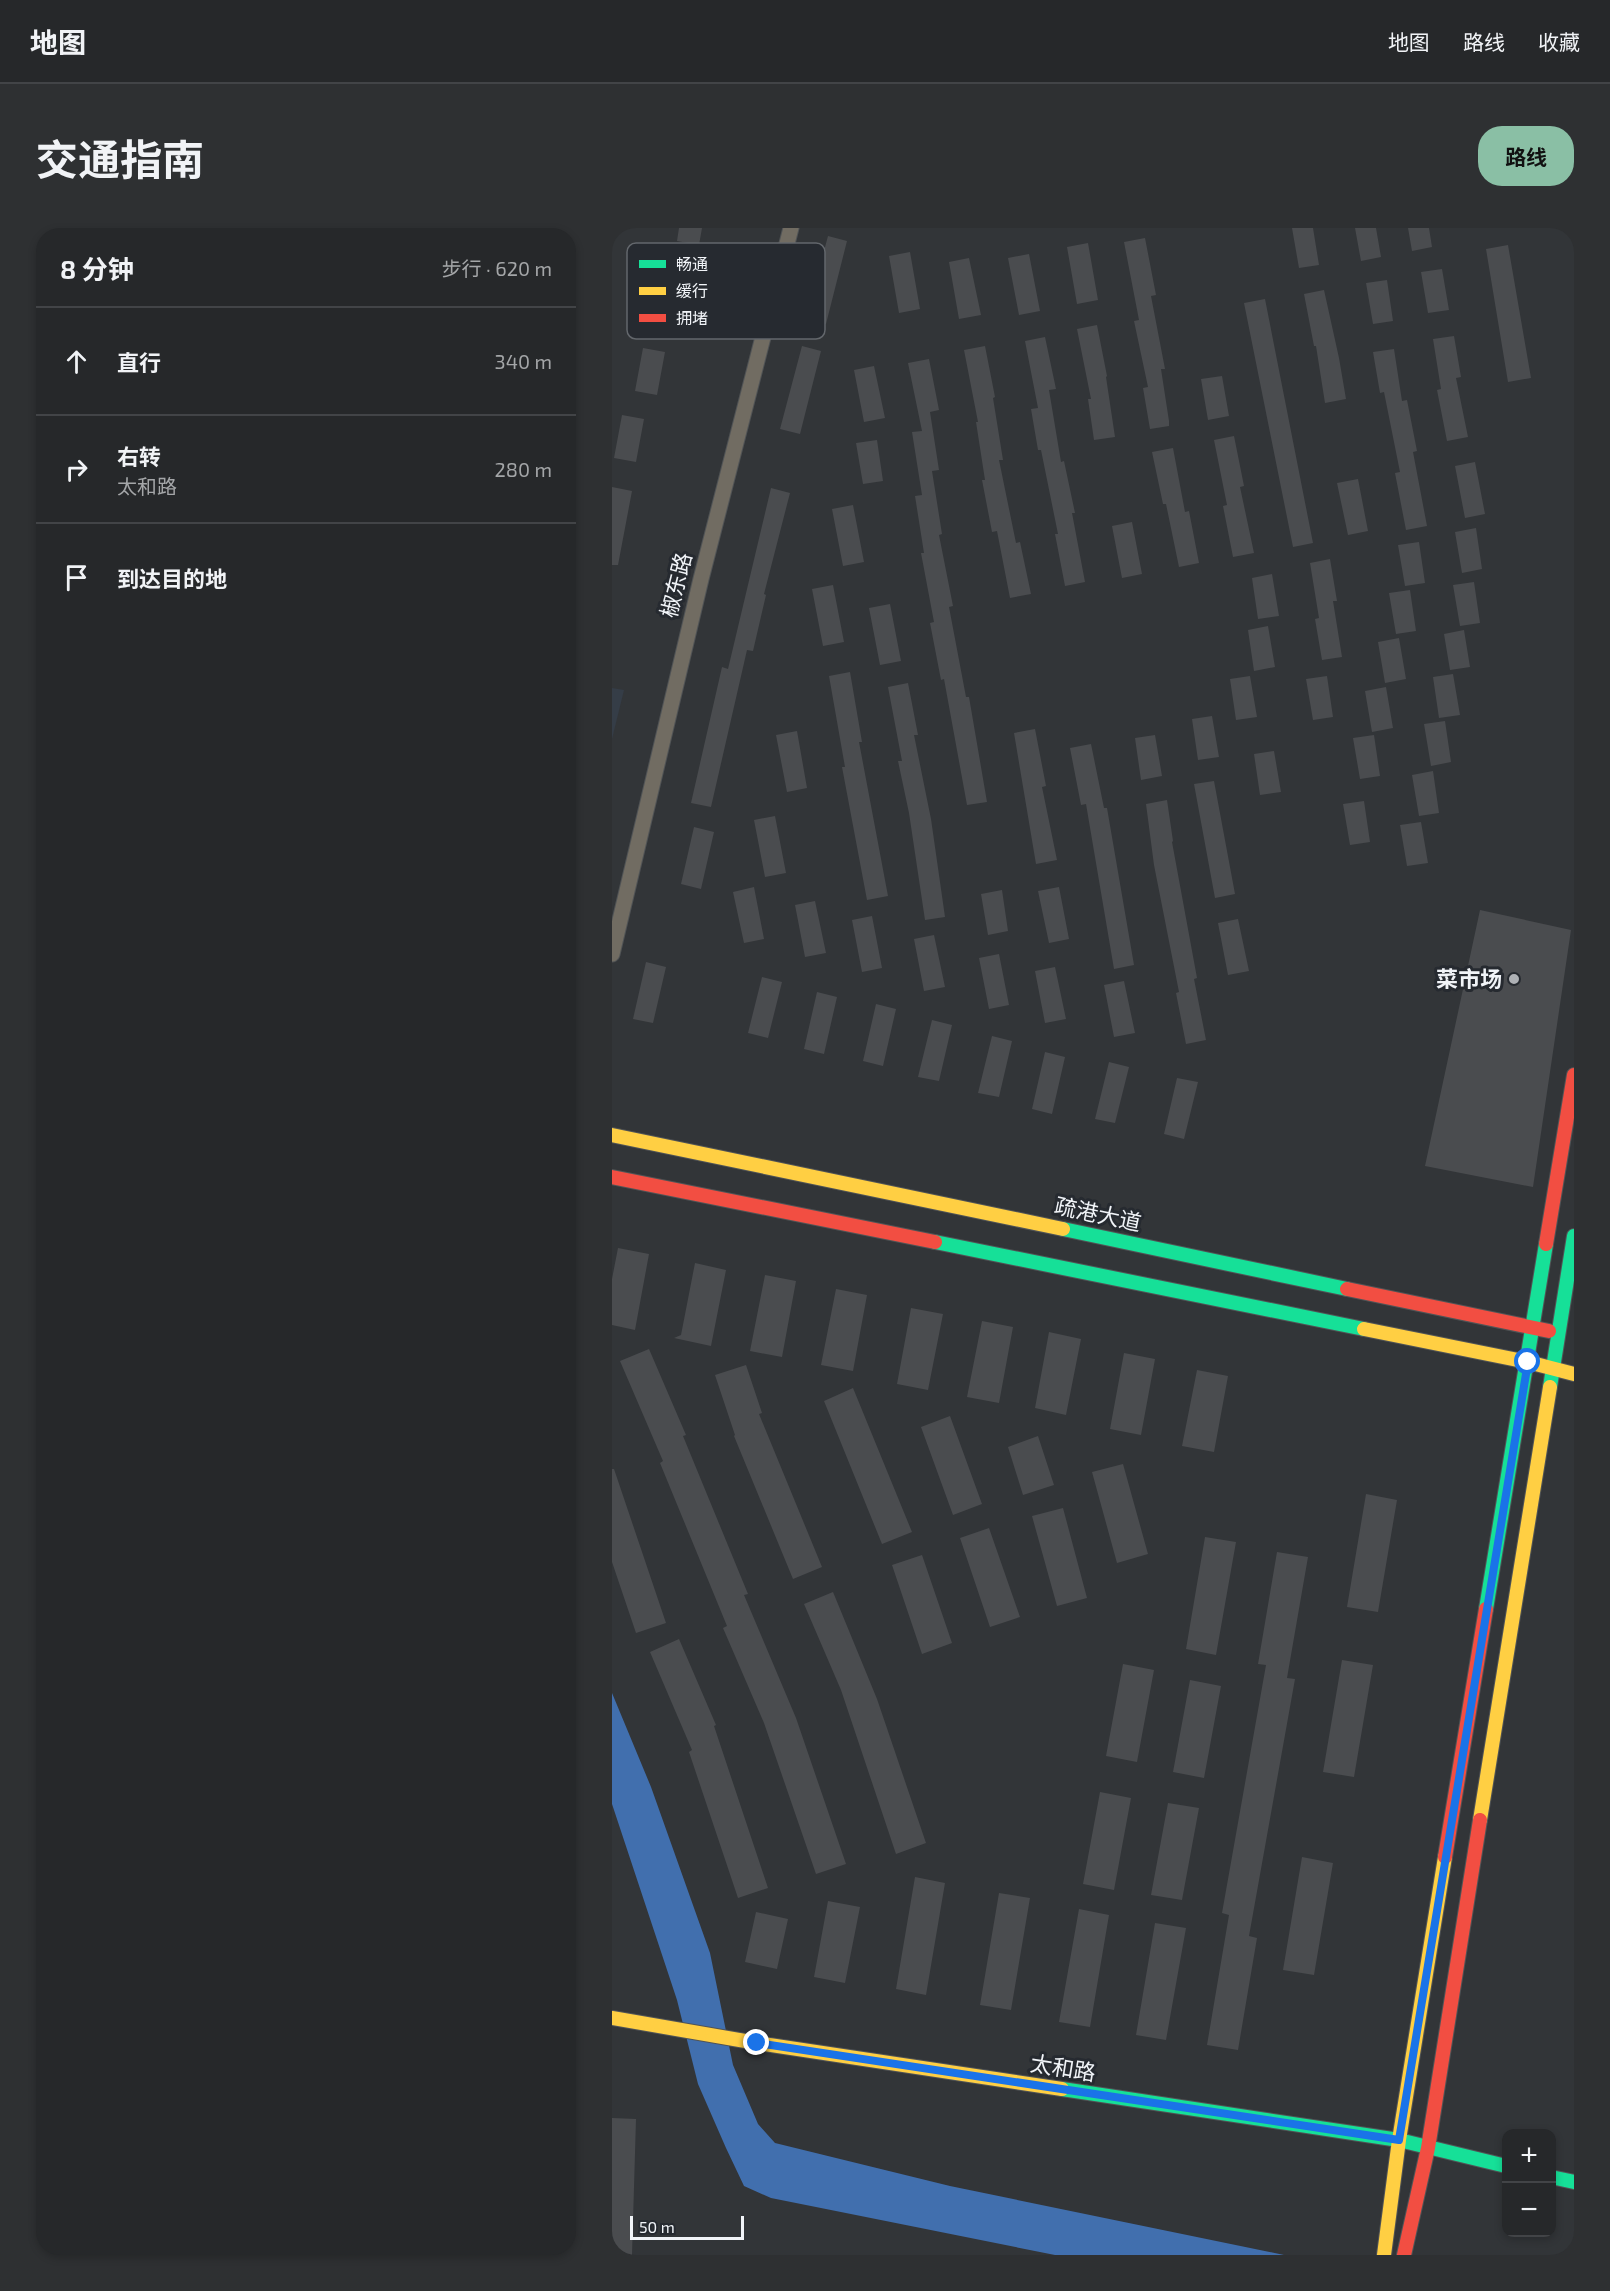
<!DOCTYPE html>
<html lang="zh">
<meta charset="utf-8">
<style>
:root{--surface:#26282a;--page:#2e3032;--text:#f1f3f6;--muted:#a4a6a8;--line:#424447;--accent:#8abfa5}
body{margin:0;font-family:"Exo 2","Noto Sans SC",sans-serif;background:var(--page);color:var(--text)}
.controls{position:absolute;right:18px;bottom:18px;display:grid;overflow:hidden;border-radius:12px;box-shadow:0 3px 9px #0003}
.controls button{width:54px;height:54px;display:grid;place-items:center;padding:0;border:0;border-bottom:2px solid var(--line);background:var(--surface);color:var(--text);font:30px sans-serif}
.scale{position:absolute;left:18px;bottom:15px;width:114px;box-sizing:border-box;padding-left:6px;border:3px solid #f1f4f8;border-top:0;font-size:16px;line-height:21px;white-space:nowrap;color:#f1f4f8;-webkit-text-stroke:4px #262a30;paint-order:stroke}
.stop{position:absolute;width:18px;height:18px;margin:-14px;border:4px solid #1a73e8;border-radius:50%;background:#fff}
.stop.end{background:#1a73e8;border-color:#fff;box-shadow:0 2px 6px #0008}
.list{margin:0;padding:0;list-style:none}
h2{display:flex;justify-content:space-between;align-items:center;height:78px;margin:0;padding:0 24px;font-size:26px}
h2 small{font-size:20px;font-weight:400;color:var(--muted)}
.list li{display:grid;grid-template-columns:39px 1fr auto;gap:18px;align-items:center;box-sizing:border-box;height:108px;padding:0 24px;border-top:2px solid var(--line)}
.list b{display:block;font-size:22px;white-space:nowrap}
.list p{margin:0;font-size:20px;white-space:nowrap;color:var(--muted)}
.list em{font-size:20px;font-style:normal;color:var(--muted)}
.icon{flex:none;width:33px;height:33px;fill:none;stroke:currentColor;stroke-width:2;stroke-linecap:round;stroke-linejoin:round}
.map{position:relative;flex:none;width:962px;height:2027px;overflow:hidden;border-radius:24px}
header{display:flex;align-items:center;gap:36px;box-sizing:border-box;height:84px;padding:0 30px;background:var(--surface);border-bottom:2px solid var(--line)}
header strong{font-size:28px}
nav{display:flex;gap:33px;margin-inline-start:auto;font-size:21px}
.intro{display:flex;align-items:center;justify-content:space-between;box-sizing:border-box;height:144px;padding:0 36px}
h1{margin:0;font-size:42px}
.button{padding:15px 27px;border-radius:24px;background:var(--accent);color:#111;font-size:21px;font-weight:700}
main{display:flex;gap:36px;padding:0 36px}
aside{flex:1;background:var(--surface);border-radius:24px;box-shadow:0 3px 9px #0003}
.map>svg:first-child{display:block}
.built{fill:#353d47}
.water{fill:#416fae}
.building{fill:#4a4c4f}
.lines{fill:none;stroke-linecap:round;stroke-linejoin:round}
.street-casing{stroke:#515456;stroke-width:17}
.fast-casing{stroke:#515456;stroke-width:16}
.slow-casing{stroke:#515456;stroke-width:16}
.jam-casing{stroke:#515456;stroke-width:16}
.street{stroke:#716c62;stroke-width:15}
.fast{stroke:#16e098;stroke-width:14}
.slow{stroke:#ffcf43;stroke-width:14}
.jam{stroke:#f24e42;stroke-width:14}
.route{stroke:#1a73e8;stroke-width:8}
.poi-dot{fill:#aeb1b5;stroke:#262a30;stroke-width:2}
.labels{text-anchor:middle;stroke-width:6;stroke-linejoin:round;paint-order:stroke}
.street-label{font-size:22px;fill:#f1f4f8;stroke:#262a30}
.poi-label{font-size:22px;font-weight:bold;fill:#f1f4f8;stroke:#262a30;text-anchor:end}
.key{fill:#262a30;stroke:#63676c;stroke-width:1.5}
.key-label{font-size:16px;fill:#f1f4f8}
</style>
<header>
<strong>地图</strong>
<nav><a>地图</a><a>路线</a><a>收藏</a></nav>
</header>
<div class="intro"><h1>交通指南</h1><a class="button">路线</a></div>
<main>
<aside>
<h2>8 分钟<small>步行 · 620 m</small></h2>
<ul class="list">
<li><svg class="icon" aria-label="ahead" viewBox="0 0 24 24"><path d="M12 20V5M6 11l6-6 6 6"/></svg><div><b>直行</b></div><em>340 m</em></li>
<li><svg class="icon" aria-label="right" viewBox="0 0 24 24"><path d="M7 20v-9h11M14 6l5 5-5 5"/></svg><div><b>右转</b><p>太和路</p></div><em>280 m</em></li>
<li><svg class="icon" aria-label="arrive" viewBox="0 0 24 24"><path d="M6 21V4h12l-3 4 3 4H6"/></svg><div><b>到达目的地</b></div></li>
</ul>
</aside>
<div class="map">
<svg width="962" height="2027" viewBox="0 0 962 2027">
<rect width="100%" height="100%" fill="#323538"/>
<path class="built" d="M0,460l12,2 -12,49z"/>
<path class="water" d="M0,1465l39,94 59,166 23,112 25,59 17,19 175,43 334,69h-229l-284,-57 -27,-12 -18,-38 -28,-64 -21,-84 -65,-196z"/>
<path class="building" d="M67,0h23l-3,17 -22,-4z
M680,0h21l6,37 -20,3z
M743,0h21l5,29 -20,4z
M796,0h21l3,19 -20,4z
M216,8l19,5 -21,83 -20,-5z
M533,10l11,57 -5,1 14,73h-4l8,52v5l-19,3 -7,-41 5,-1 -14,-66 5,-1 -15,-78z
M476,15l10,57 -21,4 -10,-57z
M896,17l23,133 -23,4 -22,-133z
M298,24l10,57 -21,4 -10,-57z
M417,26l11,57 -21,4 -11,-57z
M357,30l12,57 -22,4 -10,-57z
M830,41l7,41 -21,3 -7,-41z
M775,52l6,41 -20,3 -7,-41z
M712,62l15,68 7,41 -21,4 -9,-57h-2l-10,-52z
M653,71l48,244 -20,4 -49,-244z
M485,97l10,51 -1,1 9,60 -21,3 -6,-41h3l-14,-70z
M842,108l7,41 -5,1 12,59 -21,4 -10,-51 4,-1 -8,-50z
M433,109l11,52 -7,1 12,72 3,-1 11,52h-3l13,69 -20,4 -10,-52h3l-17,-84h-3l-7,-41 7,-1 -13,-67z
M190,118l19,5 -21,83 -20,-5z
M373,118l10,51 -2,1 10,62h-4l17,83 4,-1 11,52 -21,4 -13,-67 -5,1 -10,-52h3l-9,-58h2l-14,-72z
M31,120l22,4 -8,43 -22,-4z
M782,121l8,52 5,-1 10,51 -4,1 14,74 -21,4 -11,-57 5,-1 -16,-80 -4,1 -7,-41z
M317,131l10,51 -9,2 9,58 -7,1 10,63 -3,1 14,71 -4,1 17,90h3l18,105 -20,3 -23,-126 -3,1 -11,-57 4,-1 -13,-69h3l-9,-57 7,-1 -10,-63 10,-1 -14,-68z
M262,138l11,52 -21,4 -10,-52z
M610,148l7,40 -21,4 -7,-41z
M10,187l22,4 -8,43 -22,-4z
M622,208l10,50 -4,1 14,66 -21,4 -10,-51 4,-1 -13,-65z
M265,212l6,41 -20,3 -7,-41z
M561,220l12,64 4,-1 10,52 -20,4 -13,-63h-3l-11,-52z
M863,234l10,52 -20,4 -10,-52z
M746,251l10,52 -20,4 -11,-52z
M0,259l20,4 -14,74h-6z
M159,260l19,5 -26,101 2,1 -13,56 -6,-1 -36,157 -20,-4 31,-136 6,2z
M241,277l11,57 -21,4 -11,-57z
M520,294l10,52 -20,4 -10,-52z
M864,300l6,41 -20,4 -7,-41z
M807,314l6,41 -20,3 -7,-41z
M718,331l7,42h-4l9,56 -20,3 -7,-41 4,-1 -9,-55z
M660,346l7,42 -21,3 -6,-41z
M862,354l6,41 -20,3 -7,-41z
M221,357l11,57 -21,4 -11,-57z
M798,362l6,41 -20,3 -7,-41z
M278,376l11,57 -21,4 -11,-57z
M656,398l7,41 -21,4 -6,-41z
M852,402l6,37 -20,3 -6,-36z
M787,410l7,41 -21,4 -7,-41z
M238,444l12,70h-3l29,154 -21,4 -25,-133h3l-16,-91z
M841,446l7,41 -21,3 -6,-41z
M638,448l7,41 -21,3 -6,-41z
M715,448l6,41 -20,3 -7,-41z
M296,455l10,52h-4l17,84 14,98 -20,3 -16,-107 -11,-52h4l-14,-74z
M774,459l7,41 -21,4 -7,-41z
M600,488l7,41 -21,3 -6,-41z
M833,493l6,41 -20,4 -7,-42z
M423,501l11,57 -4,1 15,73 -21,4 -22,-131z
M185,503l10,57 -20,4 -11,-57z
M543,507l7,41 -21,4 -6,-42z
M762,507l6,41 -20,3 -7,-41z
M479,516l13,64h3l27,157 -20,4 -28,-165 -5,1 -11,-57z
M662,523l7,41 -21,3 -6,-41z
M821,543l6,42 -20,3 -7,-41z
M602,553l21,113 -20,4 -21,-114z
M555,572l6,41 -1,1 25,136 -3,1 12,61 -20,4 -10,-51 3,-1 -25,-127 -8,-61z
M752,573l6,41 -20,3 -7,-41z
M163,588l11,57 -21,4 -11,-57z
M809,594l7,41 -21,3 -7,-41z
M82,599l20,5 -13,57 -20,-5z
M142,659l10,52 -20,4 -11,-51z
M447,659l10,52 -20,4 -11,-52z
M390,662l6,41 -20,4 -7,-41z
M203,673l11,52 -21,4 -10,-52z
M868,682l91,20 -38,257 -108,-21z
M260,688l10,52 -20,4 -10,-52z
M626,691l11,52 -21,4 -10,-52z
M322,707l11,52 -21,4 -10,-52z
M387,726l10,51 -20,4 -10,-51z
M34,734l20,5 -13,56 -20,-4z
M443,739l11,52 -21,4 -10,-52z
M150,749l20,5 -14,56 -20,-5z
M512,753l11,52 -21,4 -10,-52z
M205,764l20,5 -13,57 -20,-5z
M264,776l20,5 -13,57 -20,-5z
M320,792l20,5 -13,56 -21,-4z
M380,808l20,5 -13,56 -21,-4z
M433,824l20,5 -13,57 -20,-5z
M497,834l20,5 -14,56 -20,-4z
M565,850l21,4 -14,57 -20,-5z
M6,1020l31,6 -14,76 -23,-5v-46z
M83,1035l31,7 -15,76 -37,-8 7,-3z
M153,1047l31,6 -14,76 -32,-6z
M224,1061l31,6 -14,76 -32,-6z
M299,1080l32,6 -15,76 -31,-6z
M370,1093l31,6 -14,76 -32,-6z
M437,1104l32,7 -15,76 -31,-7z
M37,1121l37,86 -3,1 65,158 -4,1 52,123 50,146 -30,10 -52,-151 -41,-95 4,-2 -67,-163 3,-2 -43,-100z
M512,1125l31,6 -14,76 -31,-6z
M134,1137l16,48 -3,1 63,153 -29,12 -59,-143 1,-1 -20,-60z
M585,1142l31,6 -14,76 -32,-6z
M241,1160l59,144 -30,12 -58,-143z
M338,1188l32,88 -29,11 -32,-88z
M426,1208l16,49 -31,10 -15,-48z
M511,1236l25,90 -31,9 -25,-91z
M0,1241h2l52,154 -30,10 -24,-71z
M754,1266l31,6 -19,112 -31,-5z
M451,1280l24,90 -30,8 -25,-90z
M377,1300l31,89 -30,10 -30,-89z
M593,1309l31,5 -20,113 -30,-6z
M665,1324l31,5 -21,121 8,1 -46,257 8,2 -19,112 -31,-5 22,-130 -7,-2 44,-248 -8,-1z
M310,1327l30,88 -30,11 -30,-89z
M221,1364l44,107 49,144 -30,11 -55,-164 -37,-86z
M67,1411l37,86 -2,1 54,162 -30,10 -49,-146 3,-2 -42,-98z
M730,1432l31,5 -19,112 -31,-5z
M511,1436l31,6 -17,92 -31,-6z
M578,1452l31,6 -17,92 -31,-6z
M488,1564l31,6 -17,92 -31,-6z
M556,1575l31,5 -17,92 -31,-5z
M690,1629l31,6 -19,112 -31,-5z
M303,1649l30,6 -19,112 -30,-6z
M387,1665l31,5 -19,112 -31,-5z
M216,1673l32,6 -15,76 -31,-6z
M467,1681l30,6 -19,112 -31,-5z
M144,1684l32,7 -11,50 -32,-7z
M543,1695l31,5 -20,112 -30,-5z
M0,1890l24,1 -4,136h-20z"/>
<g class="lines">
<g class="street-casing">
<path id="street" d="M0,726l89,-375 90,-351"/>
</g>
<g class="fast-casing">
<path id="fast" d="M451,1001l284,60
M323,1014l429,87
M938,1159l24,-151
M874,1381l60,-365
M450,1861l337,51 107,26
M939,1949l23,5"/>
</g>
<g class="slow-casing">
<path id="slow" d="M0,907l451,94
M752,1101l164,33 46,12
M868,1592l70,-433
M0,1790l145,25 305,46
M772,2027l15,-115 46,-283"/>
</g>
<g class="jam-casing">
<path id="jam" d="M0,949l323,65
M934,1016l28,-169
M735,1061l202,42
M833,1629l41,-248
M792,2027l24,-107 52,-328"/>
</g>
<use href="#street" class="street"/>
<use href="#fast" class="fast"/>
<use href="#slow" class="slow"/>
<use href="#jam" class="jam"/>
</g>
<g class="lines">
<path class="route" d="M145,1815l642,97 129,-778"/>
</g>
<circle class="poi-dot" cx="902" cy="751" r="6"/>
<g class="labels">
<g class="street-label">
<text transform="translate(64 357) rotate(-76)" y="8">椒东路</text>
<text transform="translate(486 986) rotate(12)" y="8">疏港大道</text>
<text transform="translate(451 1840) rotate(9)" y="8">太和路</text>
</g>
<g class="poi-label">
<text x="890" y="759">菜市场</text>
</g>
</g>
<rect x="15" y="15" width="198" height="96" rx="9" class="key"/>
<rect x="27" y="32" width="27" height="8" fill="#16e098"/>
<rect x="27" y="59" width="27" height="8" fill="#ffcf43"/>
<rect x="27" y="86" width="27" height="8" fill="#f24e42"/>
<g class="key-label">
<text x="64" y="42">畅通</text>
<text x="64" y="69">缓行</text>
<text x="64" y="96">拥堵</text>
</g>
</svg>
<div class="controls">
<button>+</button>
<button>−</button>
</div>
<div class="scale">50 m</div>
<div class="stop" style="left:916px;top:1134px"></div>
<div class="stop end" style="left:145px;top:1815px"></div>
</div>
</main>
